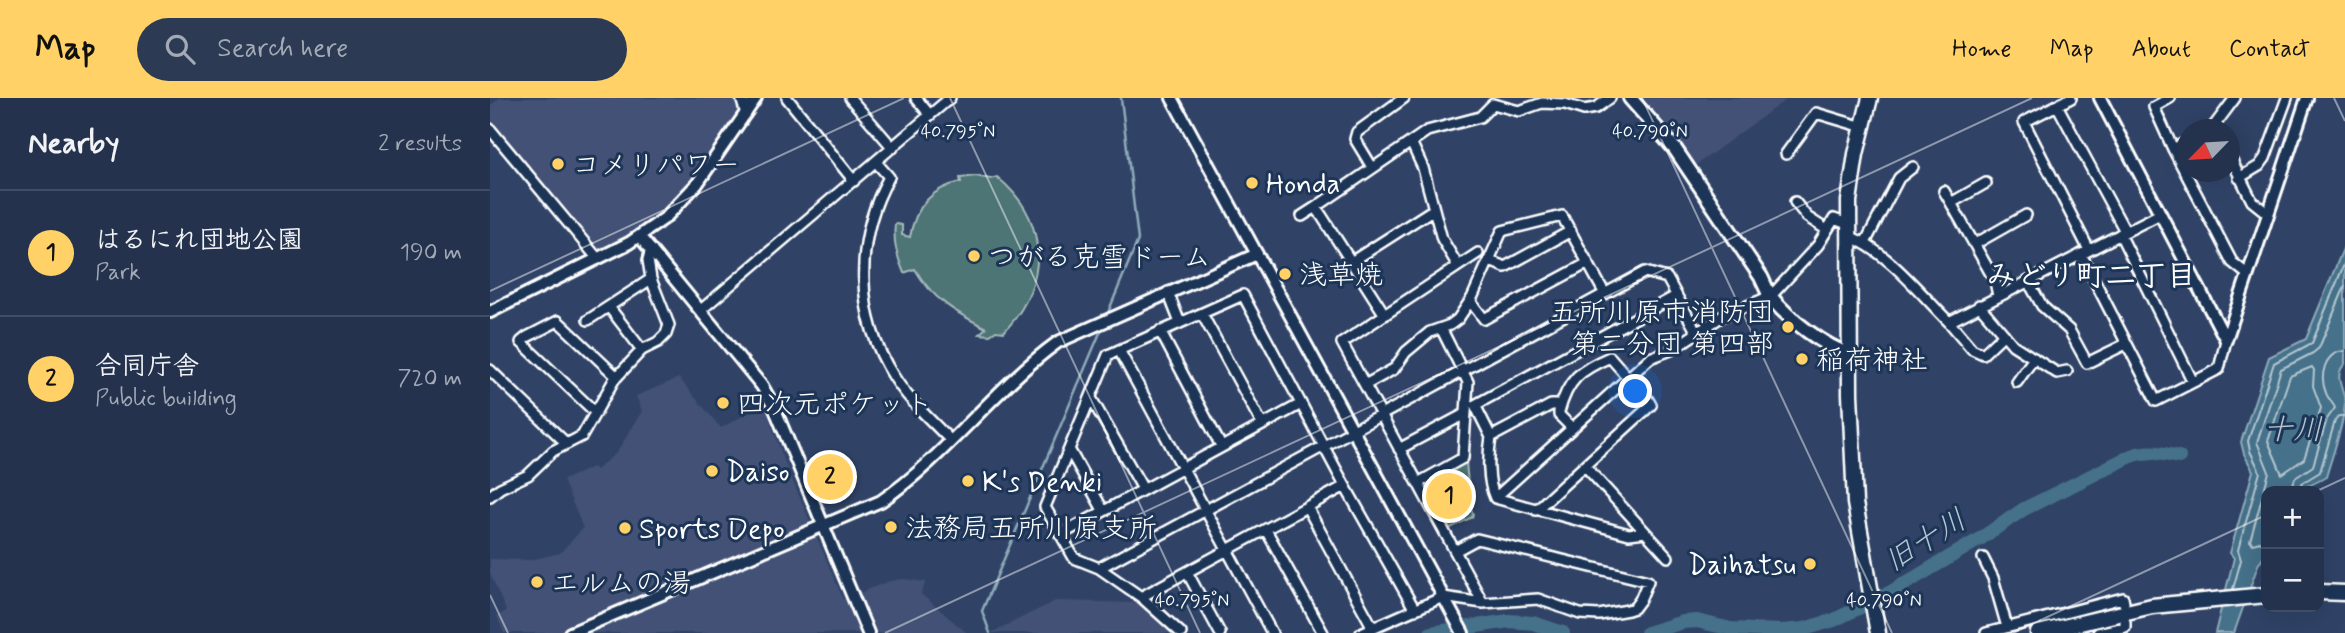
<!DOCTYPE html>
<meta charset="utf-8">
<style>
:root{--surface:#24324d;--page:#2c3a54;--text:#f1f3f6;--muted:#a3aab6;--line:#414d65;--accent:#ffd166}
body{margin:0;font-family:Mynerve,"Klee One",sans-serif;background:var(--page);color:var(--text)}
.controls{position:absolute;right:21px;bottom:21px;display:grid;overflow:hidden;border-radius:14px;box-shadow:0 7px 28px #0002}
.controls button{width:63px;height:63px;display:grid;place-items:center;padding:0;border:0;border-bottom:2px solid var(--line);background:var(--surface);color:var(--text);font:35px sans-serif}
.compass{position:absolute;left:1687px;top:21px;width:63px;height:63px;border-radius:50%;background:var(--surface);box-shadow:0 7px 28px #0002;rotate:245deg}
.you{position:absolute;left:1146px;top:294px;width:24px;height:24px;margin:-18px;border:5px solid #fff;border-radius:50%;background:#1a73e8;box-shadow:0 0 0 10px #1a73e833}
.badge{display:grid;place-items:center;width:46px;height:46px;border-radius:50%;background:var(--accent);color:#111;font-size:23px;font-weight:700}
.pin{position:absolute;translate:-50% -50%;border:4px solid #fff;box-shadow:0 2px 7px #0006}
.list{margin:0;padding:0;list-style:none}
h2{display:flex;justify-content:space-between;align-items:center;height:91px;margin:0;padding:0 28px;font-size:30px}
h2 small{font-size:23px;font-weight:400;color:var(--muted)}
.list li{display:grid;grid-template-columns:46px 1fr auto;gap:21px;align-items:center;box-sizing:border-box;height:126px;padding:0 28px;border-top:2px solid var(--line)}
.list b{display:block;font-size:26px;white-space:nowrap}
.list p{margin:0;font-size:23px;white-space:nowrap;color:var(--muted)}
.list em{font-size:23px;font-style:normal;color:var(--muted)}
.icon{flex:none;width:38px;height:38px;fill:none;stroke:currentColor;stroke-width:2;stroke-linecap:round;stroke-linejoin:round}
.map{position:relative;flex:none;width:1855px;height:535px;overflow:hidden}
header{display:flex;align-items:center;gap:42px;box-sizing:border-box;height:98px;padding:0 35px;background:var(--accent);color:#111}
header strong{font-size:33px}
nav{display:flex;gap:38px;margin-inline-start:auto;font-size:24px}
.search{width:490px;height:63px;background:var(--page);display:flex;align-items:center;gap:18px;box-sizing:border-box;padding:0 24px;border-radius:38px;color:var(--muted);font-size:26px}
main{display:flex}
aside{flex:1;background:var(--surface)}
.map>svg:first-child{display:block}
.built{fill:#425175}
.green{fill:#4e7476;stroke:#a6baba;stroke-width:2}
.water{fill:#45718a;stroke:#8faab9;stroke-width:2}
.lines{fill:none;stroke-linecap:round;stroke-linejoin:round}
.shore{stroke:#b5c6d0;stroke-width:2}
.stream{stroke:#8faab9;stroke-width:2.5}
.river{stroke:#45718a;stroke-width:14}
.minor-casing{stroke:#fff;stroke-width:14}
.tertiary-casing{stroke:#fff;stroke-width:16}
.secondary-casing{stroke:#fff;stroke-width:18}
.trunk-casing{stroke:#fff;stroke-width:19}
.minor{stroke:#1d3557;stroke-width:9}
.tertiary{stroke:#1d3557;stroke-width:10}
.secondary{stroke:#1d3557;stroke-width:12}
.trunk{stroke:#1d3557;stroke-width:14}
.ticks{fill:none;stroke:#fff;stroke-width:2;stroke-opacity:0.45}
.poi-dot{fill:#ffd166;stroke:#1d3557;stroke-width:2.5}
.labels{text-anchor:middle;stroke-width:6;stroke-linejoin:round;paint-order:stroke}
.poi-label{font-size:28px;fill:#fff;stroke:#1d3557;text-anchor:start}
.neighbourhood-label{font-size:30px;font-weight:bold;fill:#fff;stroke:#1d3557}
.water-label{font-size:30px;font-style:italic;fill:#b5c6d0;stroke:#1d3557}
.ticks-label{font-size:18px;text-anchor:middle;fill:#fff;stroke:#1d3557;stroke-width:6;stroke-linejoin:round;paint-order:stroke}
</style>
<header>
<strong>Map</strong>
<div class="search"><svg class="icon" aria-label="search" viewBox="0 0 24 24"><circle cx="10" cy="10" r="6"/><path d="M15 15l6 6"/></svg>Search here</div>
<nav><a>Home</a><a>Map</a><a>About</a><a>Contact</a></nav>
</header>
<main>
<aside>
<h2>Nearby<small>2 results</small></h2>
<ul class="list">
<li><span class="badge">1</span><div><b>はるにれ団地公園</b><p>Park</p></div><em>190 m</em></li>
<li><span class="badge">2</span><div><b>合同庁舎</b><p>Public building</p></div><em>720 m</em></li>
</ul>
</aside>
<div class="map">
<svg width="1855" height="535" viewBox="0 0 1855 535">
<rect width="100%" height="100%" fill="#304367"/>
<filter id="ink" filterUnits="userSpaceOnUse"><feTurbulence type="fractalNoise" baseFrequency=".0143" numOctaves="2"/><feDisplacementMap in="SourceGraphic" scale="14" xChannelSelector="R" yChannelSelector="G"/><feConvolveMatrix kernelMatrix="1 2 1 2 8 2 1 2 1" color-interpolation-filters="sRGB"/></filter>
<g filter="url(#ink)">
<path class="built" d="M10,0h238l2,10 -52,76 -19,22 -25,21 -46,25 -108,-131v-15z
M1149,0h149l-93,68z
M189,280l42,50 43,-24 20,56 59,139 47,-18 13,-2 23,3 -5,12 46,39h-463l-7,-17 9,-5 -16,-38v-14l41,1 29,-7 23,-25 -20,-48 30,-13 3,3 21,-18 25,-41 -6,-15z
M565,503l84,2 33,30h-181z"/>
<path class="green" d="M486,78l14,3 7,-2c53,43 52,106 7,155l-8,-1 -6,4 -11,-1 7,-6c-30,-15 -54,-29 -71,-59l-11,4c-7,-17 -11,-31 -9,-49l7,1v10l8,2c5,-30 22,-49 51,-55l-1,-4z
M976,364l4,43 3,9 -1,3 -25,13 -22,-43 1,-3z"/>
<path class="water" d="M1855,146v120c-12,11 -2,24 0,37 0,20 -13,55 -19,76 -24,14 -33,14 -60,14v61l-8,13 -24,68h-19l19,-75 -4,-5 23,-82 -9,-17 -3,-12 28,-85 37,-18z"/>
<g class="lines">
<path class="shore" d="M1822,269l2,3 -1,16 8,22 -17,51 -22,15 -14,-33 22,-65z
M1801,393l4,-13 18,-12 14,-47 8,-11c-2,-5 -7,-9 -9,-15 -7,-17 -2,-41 19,-42
M1810,393l2,-8 18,-11 15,-51 4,-5h6
M1776,442l-13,4 -3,-3 19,-69 -12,-30 24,-73 32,-16 6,-5 26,-62
M1743,491l8,-29 -3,-10 22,-78 -10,-21 -2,-10 26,-78 38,-20 33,-81"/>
<path class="stream" d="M617,217l31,-75 -17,-142
M500,535l-8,-22 120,-283"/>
<path class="river" d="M941,535l78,-12 24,2 30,10
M1157,535l36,-11 14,-1 34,8 51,2 22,-2 30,-9 57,-28 89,-53 44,-30 103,-51c18,-9 33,-5 52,-1"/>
<g class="minor-casing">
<path id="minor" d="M251,0l5,16
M297,0l67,83
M360,0l43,50
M426,0l14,17
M1581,0l-47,24 65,128
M1680,0l-16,9 19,42 59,113 15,12
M1567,7l68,126
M0,31l108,130
M1718,32l6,-4 21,-28
M921,44l16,-11 53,-14 13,-13 26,7 23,-8 23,1 19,6 12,-2 14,-10
M1683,51l15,-8
M1296,56l30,-41 47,14
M1740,59l22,44 15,12
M386,64l13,15c-35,63 -34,139 5,200 15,24 38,44 57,64
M882,69l-17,-28 2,-7 47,-34
M1749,80l20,-12 6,-8 22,-60
M1496,85l-35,20 44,78 3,15
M1454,93l7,12
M1305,104l12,15 20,13
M812,118l14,-9
M1630,136l73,148
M1359,138c38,15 71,57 100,86l211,-108
M1375,145l34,-65 14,-11
M1485,146l51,-29
M988,155l-136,90 141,260
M1591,156l75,147 63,-32 7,-29
M1000,163l15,6 66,-36
M861,164l83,-53
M1538,183l14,25 27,24 18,33 39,-19
M678,194l12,31
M980,203l14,18 104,-56
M1489,207l34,40 44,28 10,-2
M119,209l33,43
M211,212l249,-212
M712,216l60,110
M895,217l-69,-108 95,-65 12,26 19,71 16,27
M98,222l63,-41
M1459,224l23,27 11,5 21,-20
M670,233l61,115
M629,252l153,283
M0,272l77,74
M1527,284l17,-24
M875,287l29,-16 12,-17 24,-20 20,-7 8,-6 14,-21 30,-67 60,-15 43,78
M601,300l52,91
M1071,307h-10l-60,32c-3,18 -4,44 4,61l134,36 16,-2
M106,315l-75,-71 6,-5 31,-16 59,56
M1001,339l-16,-32 201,-109
M909,351l66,-35
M580,353l33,59
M1095,368l83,91
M928,385l45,-25 5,-76 -27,-54
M0,398l10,-8 28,-13 25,-24 29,-15 32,-56 28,-30 16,-8 8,-8 3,-9 -18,-46 -3,-19 3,-11
M1005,400l155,-140 21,-8 50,-33 50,-21 47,-51 16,-26 16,6
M817,409l66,121
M1046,412l115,-105 -14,-24 -13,-8 -14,-16c-30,13 -42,22 -51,55v3l13,13
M776,432l57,103
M570,437l241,-131
M1493,460l10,20 14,49
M609,470l546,-296 22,6 30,55
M697,474l33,61
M651,499l204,-111
M691,535l-40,-36 -42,-29 -25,-10 -29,-51 63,-152 135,-60 102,191 70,124
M871,535l82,-36 40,6 55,-4 42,15 19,1 29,-5 6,-2 6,-8 8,-19 -171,-42 -22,12
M1496,535l137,-35 1,5
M1608,535l27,-6v-5"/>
</g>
<g class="tertiary-casing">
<path id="tertiary" d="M682,0l291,535
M1610,0l126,242
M150,139l122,149 12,21 94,226
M0,214l139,-69 36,-25 32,-34 59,-86
M1736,242l81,-242
M80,535l311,-132c66,-45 112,-112 177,-159l199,-88"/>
</g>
<g class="secondary-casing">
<path id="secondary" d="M1140,0l45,51 86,128c3,6 6,14 10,20 17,22 54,50 80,58"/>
</g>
<g class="trunk-casing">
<path id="trunk" d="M1380,0l-14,56 -7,47 1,193 5,109 23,130
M1829,494l26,1
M1548,535l114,-27 114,-11"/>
</g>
<use href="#minor" class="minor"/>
<use href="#tertiary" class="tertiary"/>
<use href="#secondary" class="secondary"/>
<use href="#trunk" class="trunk"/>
</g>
</g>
<path class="ticks" d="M460,0l250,535M1152,0l250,535M1844,0l11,23M0,193l414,-193M1827,393l28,-13M0,497l18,38M395,535l1147,-535M1523,535l253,-118"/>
<g class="poi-dot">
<circle cx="68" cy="66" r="7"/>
<circle cx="762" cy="85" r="7"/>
<circle cx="484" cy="158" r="7"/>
<circle cx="795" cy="176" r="7"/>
<circle cx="1298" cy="229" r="7"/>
<circle cx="1312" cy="261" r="7"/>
<circle cx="233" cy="305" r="7"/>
<circle cx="222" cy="373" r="7"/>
<circle cx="478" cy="383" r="7"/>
<circle cx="401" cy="429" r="7"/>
<circle cx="135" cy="430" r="7"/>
<circle cx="1320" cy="466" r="7"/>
<circle cx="47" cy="484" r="7"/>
</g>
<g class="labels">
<g class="poi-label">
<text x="82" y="76">コメリパワー</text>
<text x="776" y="95">Honda</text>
<text x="498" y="168">つがる克雪ドーム</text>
<text x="809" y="186">浅草焼</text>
<text x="1284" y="223" text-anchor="end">五所川原市消防団<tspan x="1284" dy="32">第二分団 第四部</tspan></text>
<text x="1326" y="271">稲荷神社</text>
<text x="247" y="315">四次元ポケット</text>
<text x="236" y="383">Daiso</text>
<text x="492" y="393">K's Denki</text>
<text x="415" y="439">法務局五所川原支所</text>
<text x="149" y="440">Sports Depo</text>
<text x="1306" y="476" text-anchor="end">Daihatsu</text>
<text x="61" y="494">エルムの湯</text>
</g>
<g class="neighbourhood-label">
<text x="1601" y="187">みどり町二丁目</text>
</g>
<g class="water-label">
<text x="1803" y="341">十川</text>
<text transform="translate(1435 442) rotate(-32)" y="10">旧十川</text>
</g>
</g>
<g class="ticks-label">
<text x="1160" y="39">40.790°N</text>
<text x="468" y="39">40.795°N</text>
<text x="702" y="508">40.795°N</text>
<text x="1394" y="508">40.790°N</text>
</g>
</svg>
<div class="controls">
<button>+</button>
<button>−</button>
</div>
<svg class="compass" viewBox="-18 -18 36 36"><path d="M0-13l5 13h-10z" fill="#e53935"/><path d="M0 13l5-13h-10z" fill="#a3aab6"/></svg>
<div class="you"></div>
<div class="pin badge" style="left:959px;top:398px">1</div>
<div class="pin badge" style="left:340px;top:379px">2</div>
</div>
</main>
